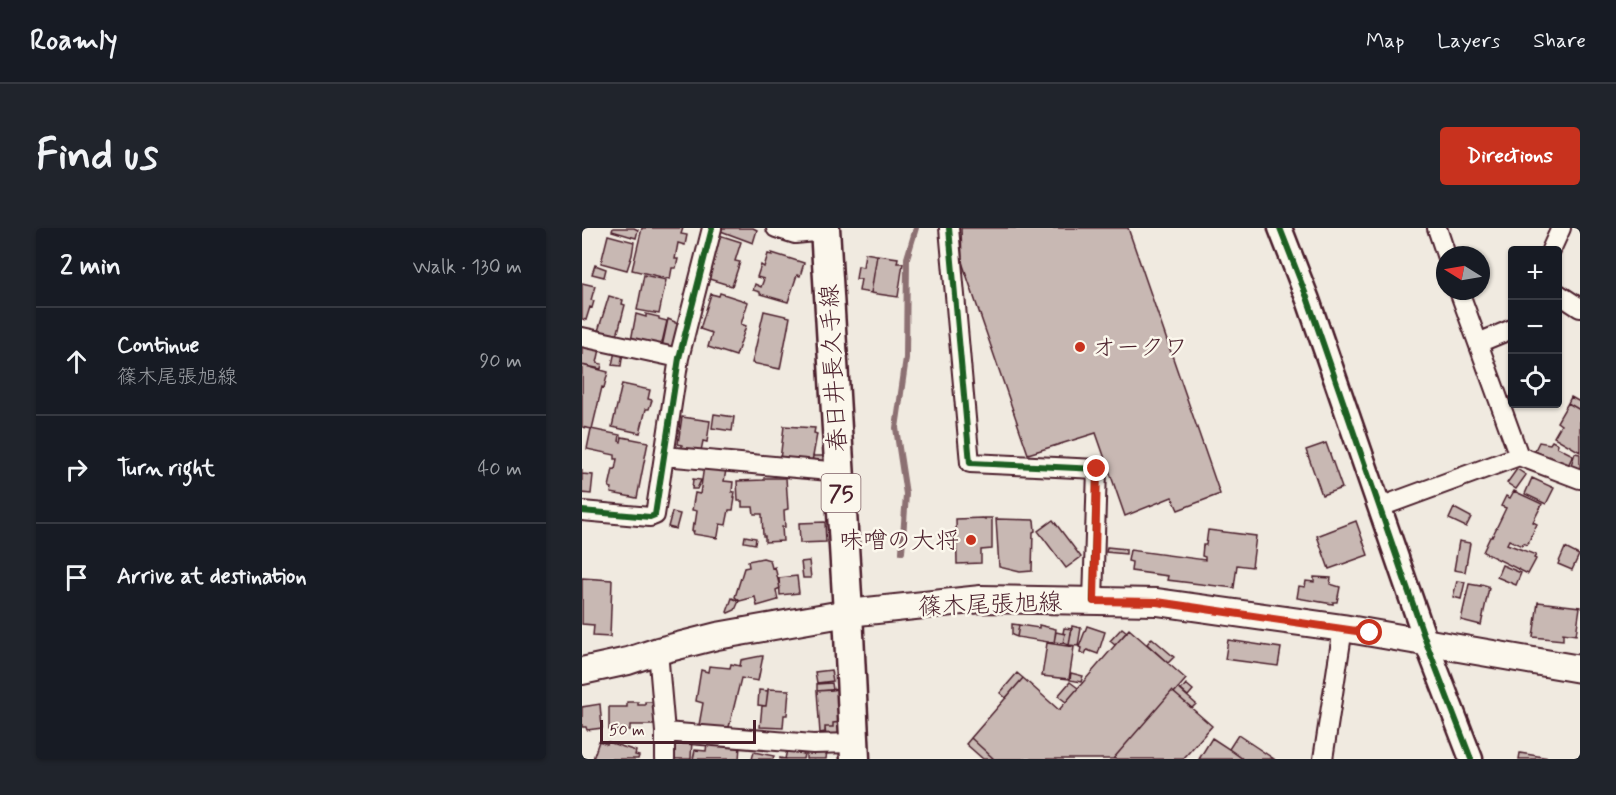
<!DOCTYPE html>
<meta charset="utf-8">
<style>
:root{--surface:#171b24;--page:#20242c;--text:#f1f3f6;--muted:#9ea1a6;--line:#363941;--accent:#c8321e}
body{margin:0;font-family:Mynerve,"Klee One",sans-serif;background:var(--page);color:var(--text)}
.controls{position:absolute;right:18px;top:18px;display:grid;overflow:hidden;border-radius:6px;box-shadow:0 2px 4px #0004}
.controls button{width:54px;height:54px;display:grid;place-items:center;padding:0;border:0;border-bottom:2px solid var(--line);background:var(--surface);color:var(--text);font:30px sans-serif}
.compass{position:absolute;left:854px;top:18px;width:54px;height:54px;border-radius:50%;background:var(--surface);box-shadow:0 2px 4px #0004;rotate:281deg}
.scale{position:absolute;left:18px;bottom:15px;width:156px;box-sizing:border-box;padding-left:6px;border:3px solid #4a1f2b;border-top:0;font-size:16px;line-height:21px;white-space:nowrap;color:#4a1f2b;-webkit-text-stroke:4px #fbf7ec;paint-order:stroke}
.stop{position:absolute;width:18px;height:18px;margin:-14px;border:4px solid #c8321e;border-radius:50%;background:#fff}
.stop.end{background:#c8321e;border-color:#fff;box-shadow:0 2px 6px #0008}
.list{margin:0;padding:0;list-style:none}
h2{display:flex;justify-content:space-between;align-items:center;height:78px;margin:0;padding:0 24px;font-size:26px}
h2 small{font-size:20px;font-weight:400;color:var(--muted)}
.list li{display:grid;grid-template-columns:39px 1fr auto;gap:18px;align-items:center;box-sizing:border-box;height:108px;padding:0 24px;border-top:2px solid var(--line)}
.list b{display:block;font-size:22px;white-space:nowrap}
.list p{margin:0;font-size:20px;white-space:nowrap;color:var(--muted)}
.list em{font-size:20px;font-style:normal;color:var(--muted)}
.icon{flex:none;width:33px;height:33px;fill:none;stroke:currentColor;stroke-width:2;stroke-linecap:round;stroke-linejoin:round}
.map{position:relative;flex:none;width:998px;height:531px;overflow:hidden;border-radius:6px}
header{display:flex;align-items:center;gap:36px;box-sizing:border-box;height:84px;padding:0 30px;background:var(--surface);border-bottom:2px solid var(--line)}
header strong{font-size:28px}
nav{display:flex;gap:33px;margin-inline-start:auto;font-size:21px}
.intro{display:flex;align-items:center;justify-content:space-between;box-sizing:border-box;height:144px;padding:0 36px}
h1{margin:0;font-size:42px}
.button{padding:15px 27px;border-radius:6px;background:var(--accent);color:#fff;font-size:21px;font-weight:700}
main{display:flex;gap:36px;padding:0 36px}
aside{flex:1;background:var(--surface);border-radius:6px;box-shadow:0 2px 4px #0004}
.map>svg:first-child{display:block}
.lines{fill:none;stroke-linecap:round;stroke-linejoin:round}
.stream{stroke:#8c6f72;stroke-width:6}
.building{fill:#c8b8b3;stroke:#4a1f2b;stroke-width:1.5}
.minor-casing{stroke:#4a1f2b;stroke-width:22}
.tertiary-casing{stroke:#4a1f2b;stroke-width:27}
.secondary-casing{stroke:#4a1f2b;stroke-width:30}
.primary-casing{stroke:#4a1f2b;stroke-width:33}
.minor{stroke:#fbf7ec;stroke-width:18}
.tertiary{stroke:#fbf7ec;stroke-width:22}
.secondary{stroke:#fbf7ec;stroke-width:26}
.primary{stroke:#fbf7ec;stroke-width:28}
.cycleway-casing{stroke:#fbf7ec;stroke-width:10}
.cycleway{stroke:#1b5e20;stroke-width:6}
.route{stroke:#c8321e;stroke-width:8}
.poi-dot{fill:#c8321e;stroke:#fbf7ec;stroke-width:2}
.labels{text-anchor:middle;stroke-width:5;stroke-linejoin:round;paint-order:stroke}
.shield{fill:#fbf7ec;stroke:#7f6065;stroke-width:1.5}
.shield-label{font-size:22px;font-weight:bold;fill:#4a1f2b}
.poi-label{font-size:24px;fill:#4a1f2b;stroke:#fbf7ec;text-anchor:start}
.street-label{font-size:24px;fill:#4a1f2b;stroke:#fbf7ec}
</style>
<header>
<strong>Roamly</strong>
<nav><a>Map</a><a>Layers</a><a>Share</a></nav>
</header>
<div class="intro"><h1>Find us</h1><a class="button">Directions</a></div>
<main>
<aside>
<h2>2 min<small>Walk · 130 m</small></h2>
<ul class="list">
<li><svg class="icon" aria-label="ahead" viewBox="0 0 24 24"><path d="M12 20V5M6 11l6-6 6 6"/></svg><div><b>Continue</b><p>篠木尾張旭線</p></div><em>90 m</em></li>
<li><svg class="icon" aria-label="right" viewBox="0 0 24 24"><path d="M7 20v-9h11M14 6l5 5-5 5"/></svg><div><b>Turn right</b></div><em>40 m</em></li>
<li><svg class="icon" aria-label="arrive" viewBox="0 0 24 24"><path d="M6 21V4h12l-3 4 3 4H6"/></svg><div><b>Arrive at destination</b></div></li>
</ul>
</aside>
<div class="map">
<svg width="998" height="531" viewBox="0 0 998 531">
<rect width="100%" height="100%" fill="#f0eae0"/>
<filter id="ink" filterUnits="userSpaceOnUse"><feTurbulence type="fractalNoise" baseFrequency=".0167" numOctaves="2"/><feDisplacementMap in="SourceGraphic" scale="12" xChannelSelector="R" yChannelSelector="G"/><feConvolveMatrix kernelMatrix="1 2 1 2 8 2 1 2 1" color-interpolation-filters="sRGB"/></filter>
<g filter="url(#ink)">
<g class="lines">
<path class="stream" d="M320,324l4,-58 -10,-66 10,-70 1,-100 9,-30"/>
</g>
<path class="building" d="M31,0h21l4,2 -2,8 -24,-7z
M60,0h41l-2,6 6,1 -2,10 -7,-2 -3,16h3l-2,9h-4l-2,11 -38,-9z
M137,0h34l4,2 -4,13 -35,-13z
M379,0h167l92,266 -42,16 -6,-13 -47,19 -29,-83 -68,21 -66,-192z
M26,7l26,7 -2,13 -5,15 -26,-7z
M137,7l22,7 -6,19 5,1 -8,24 -26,-8z
M190,25l32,10 -4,13 -3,-1 -9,27 -28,-8v-2l-7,-2 2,-6 6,3 3,-8 -7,-2 4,-12 3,2 4,-13 4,1z
M283,25l12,2 -6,38 -12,-2 2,-12h-5l2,-13 5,1z
M295,27l21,3 -1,5h6l-5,34 -27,-4z
M13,37l11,4 -2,8 -12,-3z
M62,47l22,5 -7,34 -22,-4z
M0,55l13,3 -4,14 3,1 -2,7 -2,-1 -4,13 -4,-1z
M138,65l28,9 -7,22 5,2 -10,30 -28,-9 4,-14 -12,-4 11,-35 8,2z
M27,68l14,4 -1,4 3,1 -8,31 -19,-5z
M182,83l26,6 -10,52 -28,-6z
M54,86l10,3v-3l13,3v2l8,2 -6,26 -30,-6z
M86,91l7,3v1l9,2 -6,26 -16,-4z
M0,116l18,5 -3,14 5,1 -1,5 -19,-4z
M33,123l8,1 -2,14 -9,-1z
M0,137l26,7 -4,16 -2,-1 -10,42 -10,-2z
M40,156l28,6 -2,9 4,1 -3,9h-3l-6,24 -28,-6z
M989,169l9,5v8l-12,-7z
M986,175l12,7v42l-26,-15 7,-12 -4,-3z
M132,186l20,3 -2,14 -20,-3z
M100,189l28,4 -3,21 -4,-1 -2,10 -19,-3v-3l-4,-1z
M202,198l31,2 -1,5 3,1 -5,28 -32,-2z
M9,201l29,6 -1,6 2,1 1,-5 26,5 -11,56 -26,-5 1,-5 -3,-1 4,-18 2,1 2,-11h-2v-4l-28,-6z
M970,213l6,3 -1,3 16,8 -6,13 -31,-14 1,-2 -2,-2 4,-8 11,2z
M744,215l16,45 -20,7 -16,-45z
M993,225l5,1v18l-10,-4z
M231,228h12l-1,7 -12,-1z
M122,238l22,4 -2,11 9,1 -1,10h3l-1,6h1l-2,12h-4l-3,15 -6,-1 -2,12 -1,2 -24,-4 1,-3h-2l1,-8 2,1 2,-13 -5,-1 3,-17 5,1z
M0,241v5l11,1 -2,19 -9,-1z
M935,241l9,6 -10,14 -9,-6z
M182,250h22l2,31 -4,1 1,17h-3l1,14 -18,1v-6h-2l-1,-22h-8l-1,-7h-11v-6h-4l-1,-20 27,-1z
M950,250l22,10 -8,16 -21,-10z
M111,251l8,1 -4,9h-5z
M932,263l28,13 -9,18 4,2 -10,21 -4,-2 -1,3 -13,-6 -2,4 29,11 -2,3 2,1 -8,15 -45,-22 7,-15h2l14,-29 -5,-2 5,-10 4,2z
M872,280l17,9 -5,10 -17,-8z
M90,284l8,2 -4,15 -8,-2z
M401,290l2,1v-1h7v31l-11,1v13l-24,1 -1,-45z
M414,291l38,1 1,11 -2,1 -1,39 -12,1 -21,-5z
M471,292l28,37 -15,11 -28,-37z
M774,293l12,34 -39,14 -12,-33z
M243,294l1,20 -26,1 -1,-20z
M626,302l48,6 -4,31 -15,-2 -3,23 -67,-8 1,-4 -37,-5 1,-9 -4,-1 2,-11 75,10v-3l-3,-1 1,-11h3z
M163,308l11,2 -1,6 -11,-2z
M877,313l11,2 -5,29 -11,-2z
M525,319l19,2v5l-20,-2z
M983,320l14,7 -7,15 -14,-6z
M181,330l7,2 2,8 3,-1 5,21 -4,2 2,10 -21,6 -2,-9 -15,4 -5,-4 9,-29 5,-1 -1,-6z
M227,333l2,17h-8l-2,-16z
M920,337l19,8 -5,12 -19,-8z
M215,348l2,17 -19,2 -1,-17z
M732,349l17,1 -1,6 10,3 -3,15h-4v2l-36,-6 2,-12 6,1 1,-6 8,1z
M0,350l30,2 -2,57 -17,-1 1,-11 -12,-1z
M875,353l8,1 -4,17 -8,-2z
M887,356l12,2v-2l7,2v2h1l-8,37 -20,-5z
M150,370l7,3 -4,9 -7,3 -1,-1z
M956,374l42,5 -4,28 -13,-2v7l-30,-3z
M430,396l7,1 -2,12 -5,-2z
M437,397l20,3v-3l17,4 -2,14 -37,-6z
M490,398l9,2 -3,18 -9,-1z
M505,398l18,6 -7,22 -11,-4 -2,4 -5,-2 1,-4 -2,-1z
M482,400l8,1 -3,16 -6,-2 2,-9 -2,-1z
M540,400l5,4 -12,13 -5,-4z
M547,401l57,50 -12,14 -2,-2 -59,68h-119l-23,-21 52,-60 36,32z
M474,404l9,2 -2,9 -9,-1z
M570,410l22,19 -6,6 -21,-19z
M646,412l53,8 -3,18 -53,-7z
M465,415l27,4 -5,32 -27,-3z
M179,428h2l-5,25 -17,-3 -13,53 -29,-6 4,-22 -7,-2 5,-31 7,2 1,-6 21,2 1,-4 9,2 1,-6z
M249,442l2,11 -16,2 -2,-11z
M435,445l6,5 -17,20 -6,-5z
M489,445l12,3 -2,6 -11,-2z
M488,454l8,6 -12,14 -8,-6z
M250,455l1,7 -16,1v-7z
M604,456l7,6 -5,6 -7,-6z
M596,460l18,16 -4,4 -18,-15z
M186,461l21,1 -2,25h-3l-1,13 -23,-1 2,-21h4z
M258,461l2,33 -9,1v4h-8v5l-5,1 -3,-42z
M177,462l9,1 -2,15 -8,-1z
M590,463l40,35 -29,33h-70z
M45,474h11v3h7v-3h11l2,23h-28v5h-21v-23h18z
M18,476l2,24 -15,2 -1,-3h-4v-20z
M260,494l1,16 -17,1 -1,-12h8v-4z
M656,507l36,24h-31l-14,-10z
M90,509l20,2 -1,20h-22z
M389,510l23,21h-11l-17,-15z
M630,510l17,11 14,10h-44z
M17,513l8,3 1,-2 28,9 -1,4 4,1 -1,3h-45z
M125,515l33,3 -1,13h-46l2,-9 11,1z
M205,522l17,4 -1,5h-23v-1l5,1z
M224,522h21l-1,9h-20z
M172,524l20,4 -1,3h-21z
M938,525l35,6h-36z"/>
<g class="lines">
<g class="minor-casing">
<path id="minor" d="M194,0l19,6 30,-3
M367,0l21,235 127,6 -4,132
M855,0l9,27
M969,22l10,-22
M877,63l19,52
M975,65l23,15
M0,109l97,21
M82,228l176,16
M937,228l61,23
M798,279l139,-51 -41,-113 34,-14
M0,283l68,6 5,-2 24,-157 33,-130
M76,423l7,81v27
M83,504l148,12 41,-1
M741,531l20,-131"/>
</g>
<g class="tertiary-casing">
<path id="tertiary" d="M698,0l28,72 118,342 45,117"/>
</g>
<g class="secondary-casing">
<path id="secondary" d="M0,443l46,-10 30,-10 59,-15 131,-23 133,-14 176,3 186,26 237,41"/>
</g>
<g class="primary-casing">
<path id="primary" d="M243,0l23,385 7,146"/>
</g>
<use href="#minor" class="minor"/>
<use href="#tertiary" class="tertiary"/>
<use href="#secondary" class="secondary"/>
<use href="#primary" class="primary"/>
<g class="cycleway-casing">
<path id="cycleway" d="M367,0l21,235 127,6 -4,132
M698,0l28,72 118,342 45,117
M0,283l68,6 5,-2 24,-157 33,-130"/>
</g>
<use href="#cycleway" class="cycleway"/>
</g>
</g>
<g class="lines" filter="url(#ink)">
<path class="route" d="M515,241l-3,132 63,1 213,31"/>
</g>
<g class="poi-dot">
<circle cx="498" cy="119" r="6"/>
<circle cx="389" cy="312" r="6"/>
</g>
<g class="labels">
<rect class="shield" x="239.5" y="246" width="39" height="38" rx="4.5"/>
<g class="shield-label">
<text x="259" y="273">75</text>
</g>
<g class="poi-label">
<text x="510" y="127">オークワ</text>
<text x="377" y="320" text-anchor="end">味噌の大将</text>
</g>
<g class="street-label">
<text transform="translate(251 140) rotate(-93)" y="8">春日井長久手線</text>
<text transform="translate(408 376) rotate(-2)" y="8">篠木尾張旭線</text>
</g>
</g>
</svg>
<div class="controls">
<button>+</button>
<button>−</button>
<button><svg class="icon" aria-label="locate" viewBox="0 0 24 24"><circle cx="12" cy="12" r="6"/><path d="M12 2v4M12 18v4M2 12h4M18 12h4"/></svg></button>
</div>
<svg class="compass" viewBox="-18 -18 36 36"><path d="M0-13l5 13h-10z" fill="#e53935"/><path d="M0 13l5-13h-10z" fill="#9ea1a6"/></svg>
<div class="scale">50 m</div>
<div class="stop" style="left:788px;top:405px"></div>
<div class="stop end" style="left:515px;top:241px"></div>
</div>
</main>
